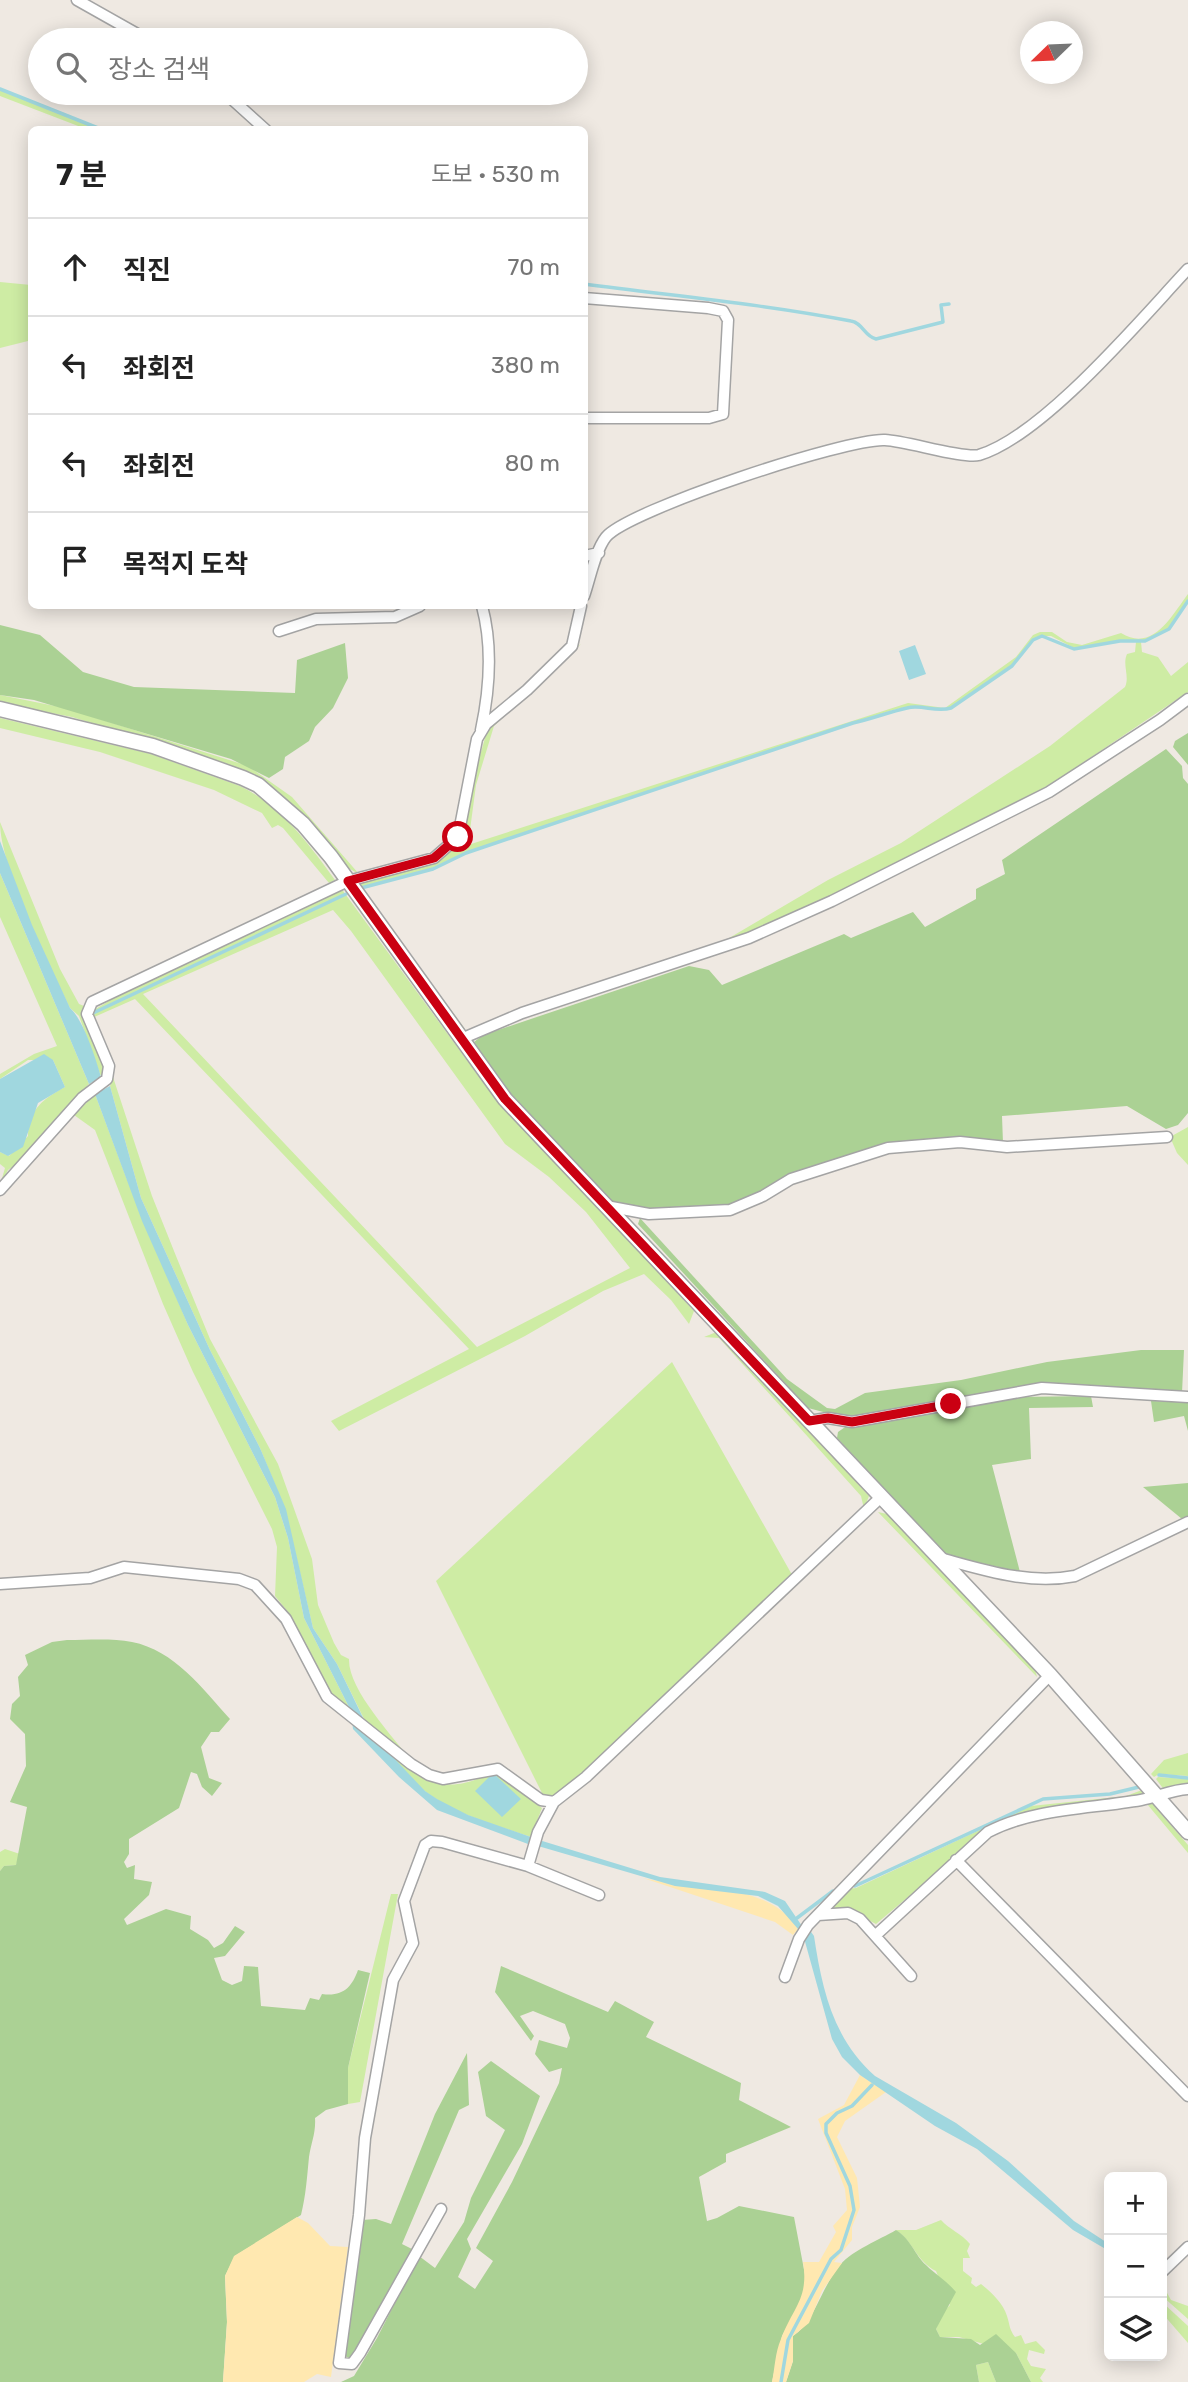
<!DOCTYPE html>
<html lang="ko">
<meta charset="utf-8">
<style>
:root{--surface:#fff;--page:#f2f2f2;--text:#222;--muted:#767676;--line:#e0e0e0}
body{margin:0;font-family:Rubik,"Noto Sans KR",sans-serif;background:var(--page);color:var(--text)}
.controls{position:absolute;right:21px;bottom:21px;display:grid;overflow:hidden;border-radius:10px;box-shadow:0 4px 18px #0003}
.controls button{width:63px;height:63px;display:grid;place-items:center;padding:0;border:0;border-bottom:2px solid var(--line);background:var(--surface);color:var(--text);font:35px sans-serif}
.compass{position:absolute;left:1020px;top:21px;width:63px;height:63px;border-radius:50%;background:var(--surface);box-shadow:0 4px 18px #0003;rotate:247deg}
.stop{position:absolute;width:21px;height:21px;margin:-16px;border:5px solid #ca0012;border-radius:50%;background:#fff}
.stop.end{background:#ca0012;border-color:#fff;box-shadow:0 2px 7px #0008}
.list{margin:0;padding:0;list-style:none}
h2{display:flex;justify-content:space-between;align-items:center;height:91px;margin:0;padding:0 28px;font-size:30px}
h2 small{font-size:23px;font-weight:400;color:var(--muted)}
.list li{display:grid;grid-template-columns:46px 1fr auto;gap:21px;align-items:center;box-sizing:border-box;height:98px;padding:0 28px;border-top:2px solid var(--line)}
.list b{display:block;font-size:26px;white-space:nowrap}
.list em{font-size:23px;font-style:normal;color:var(--muted)}
.icon{flex:none;width:38px;height:38px;fill:none;stroke:currentColor;stroke-width:2;stroke-linecap:round;stroke-linejoin:round}
.map{position:relative;flex:none;width:1188px;height:2382px;overflow:hidden}
.search{position:absolute;background:var(--surface);box-shadow:0 4px 18px #0003;left:28px;top:28px;width:560px;height:77px;display:flex;align-items:center;gap:18px;box-sizing:border-box;padding:0 24px;border-radius:38px;color:var(--muted);font-size:26px}
.panel{position:absolute;background:var(--surface);box-shadow:0 4px 18px #0003;left:28px;top:126px;width:560px;height:483px;border-radius:10px}
.map>svg:first-child{display:block}
.grass{fill:#ceeca4;fill-rule:evenodd}
.forest{fill:#abd194}
.sand{fill:#ffe8b0}
.water{fill:#a0d7df}
.lines{fill:none;stroke-linecap:round;stroke-linejoin:round}
.stream{stroke:#a0d7df;stroke-width:3.5}
.minor-casing{stroke:#a4a4a4;stroke-width:13}
.tertiary-casing{stroke:#a4a4a4;stroke-width:17}
.minor{stroke:#fff;stroke-width:10}
.tertiary{stroke:#fff;stroke-width:14}
.route{stroke:#ca0012;stroke-width:9}
</style>
<div class="map">
<svg width="1188" height="2382" viewBox="0 0 1188 2382">
<rect width="100%" height="100%" fill="#efe9e2"/>
<path class="grass" d="M0,90l100,39h-14l-86,-33z
M0,282l31,3 1,55 -32,8z
M1188,594v6l-19,29 -24,11h-25l-46,8 -23,-12h-9l-9,4 -21,26 -61,42c-15,4 -29,-4 -44,-1 -18,3 -36,11 -54,15l-387,130 -34,16 -72,19 105,142h-5l-105,-145 84,-26 15,-11 35,-123 82,-74 10,-6 -87,82 -18,59 -8,60 440,-142 37,5 71,-51 17,-22 7,-3h12l15,10 15,3 39,-12c32,20 51,-18 67,-39z
M1136,642h5l1,10 16,5 13,19 17,-14v30l-147,99 -139,71 -156,74 -27,8 109,-64 73,-37 149,-97 75,-59c5,-11 -3,-22 2,-33l8,-2z
M0,695l65,13 183,58 44,31 67,77 -18,-10 -52,-62 -55,-35 -162,-50 -72,-14z
M0,718l151,36 89,32c41,20 69,58 95,94l-6,3 -46,-55 -5,-3 -6,3 -10,-15 -48,-23 -114,-38 -100,-24z
M0,822l60,147 19,35 5,2 -2,6 23,58 -4,7 -22,-61 -9,-8c-21,-44 -70,-140 -70,-186z
M0,873l89,211 -67,76 -14,10 -8,15 5,-17 -5,-4v-12l9,4 19,-20c0,-26 16,-38 37,-49l-12,-27h-25l-28,19v-5l34,-20 23,-8 -57,-129z
M342,889l3,5 -253,119 254,-118 139,190 209,226 -5,13 -18,-24 -27,-26 -41,17 -78,45 -186,95 -8,-10 138,-72 -334,-350 -43,19v-7l39,-23zM333,910l18,21 154,213 44,33 37,35 44,56 -153,79 -334,-353z
M113,1077l39,119 24,60 34,83 68,125 34,95 6,46 16,38 7,12 8,4c-1,31 45,78 63,103l-46,-39 -29,-59 -24,-36 -28,-119 -25,-61 -50,-98 -69,-152 -31,-112z
M95,1094l31,83 62,148 87,172 13,41 16,80 47,93 -23,-17 -40,-82 -13,-16 2,-49 -5,-18 -79,-157 -30,-68 -68,-174 -21,-15z
M1188,1127v38l-11,-12 -7,-16z
M719,1331l150,165 -5,13 -3,-13 -142,-158 -15,-1z
M672,1362l119,211h4l-237,224 -13,2 -109,-218z
M878,1512l9,2 148,155 2,8z
M382,1745c24,20 48,46 82,38 11,-2 21,-8 32,-11l46,36 -11,29c-35,-12 -75,-22 -105,-45 -16,-12 -30,-32 -44,-47z
M1188,1753v23l-29,-2 -5,3 -3,-3 13,-14z
M1158,1777l30,2v6l-23,6 -9,-12z
M1142,1790l2,3 -3,3 -112,16 -77,48 -76,64 -29,-15 -14,-1 14,-19 9,-1 175,-82 95,-10z
M1151,1802l37,43v8l-41,-49z
M5,1849l15,5 -4,11 -12,1 -4,5v-19z
M391,1894h7l-38,208 -12,2v-36z
M941,2220c9,10 20,13 29,24l-3,7 3,7h-7v13l9,7 -1,5 5,4 5,-3c10,8 22,19 26,32 3,9 2,13 8,21l6,-2 4,9 11,-3 9,9 -1,4 -15,-4 -2,9 4,7 15,3 -6,9 3,4h-12l-15,-29 -57,-16h-19l-4,-8 6,-16 8,-8 -14,-34c-19,-9 -23,-30 -40,-41h20z
M1162,2284l9,16 17,6v13l-26,-23z
M1162,2302l26,24v17l-26,-30z
M988,2362l8,20h-17l-3,-17z"/>
<path class="forest" d="M0,625l40,10 43,37 51,15 161,6 2,-33 48,-17 3,35 -15,30 -18,19 -6,14 -24,16 -2,12 -14,9 -38,-19 -197,-59 -34,-5z
M1188,733v32l-15,-18 2,-6z
M1166,749l16,17 1,12 5,6v329l-10,12 -12,4 -39,-23 -125,10 1,27h-94l-145,48 -29,13 -92,6 -33,-6 -75,-79 -55,-67 -6,-16 9,-7 206,-69 20,4 13,15 122,-51 7,4 62,-26 12,15 51,-28v-10l29,-15 -3,-14z
M640,1218l147,161 40,29 8,1 30,-16 96,-13 86,-18 94,-12h43l-2,43 -141,-8 -191,34 -42,-11 -170,-184z
M1091,1396l2,11 -64,1 2,51 -39,6 28,107 -75,-17 -108,-117 1,-6 10,-7 169,-28z
M1151,1401l37,1v29l-4,-15 -30,6z
M1188,1483v34l-6,2 -39,-32z
M67,1640c21,0 45,-2 65,2 42,8 71,47 98,77l-11,13h-8l-10,15 8,31 13,5 -10,13 -10,-9 -5,-13 -6,-2 -12,36 -50,31v15l-5,8 3,6 8,-3 -1,14 18,3 -3,13 -25,24 3,6 39,-16 25,7 -1,13 18,11 6,8 9,-5 12,-17 10,6 -20,24 -11,2 8,22 10,5 10,-4 2,-15 14,1 3,39 44,4 5,-12 9,2 3,-6c21,3 30,-7 36,-24l12,3 -22,95v36l-22,6 -11,8c1,15 -4,25 -6,39 -2,20 -3,38 -8,58l-66,41 -10,20 2,46 -4,60h-223v-511l4,-5 12,-1 11,-58 -17,-5 16,-36 -1,-32 -15,-15 2,-15 8,-8 -2,-19 10,-12 -3,-10 27,-13z
M501,1966l107,46 7,-11 39,21 -8,15 95,46 -2,17 52,27 -65,27v8l-27,15 8,44 10,-3 22,-12 55,11 12,63 -2,15 -22,41 -10,46h-431l13,-6 23,-38 42,-82 16,12 29,-46 7,-24 34,-68 -19,-14 -8,-44 13,-11 49,35 -18,48 -55,95 4,10 -13,28 17,12 18,-28 -17,-13 36,-66 47,-99 3,-15 -13,4 -14,-18 4,-14 28,8 3,-10 -5,-14 -32,-13 -13,5 14,20 -3,5 -36,-49z
M467,2053l2,52 -10,5 -57,134 12,6 -63,109 -6,-3 17,-136 14,-1 15,5 44,-110z
M896,2230c15,9 18,24 30,35 10,10 21,16 30,27l-20,37 4,8 31,2 9,6 16,-11 20,19 15,29h-35l-8,-20 -12,3 3,17h-193l7,-21v-25c21,-13 29,-50 47,-71 13,-15 39,-25 56,-35z"/>
<path class="sand" d="M643,1878c50,12 125,3 155,51l-5,6 -18,-13z
M860,2075l26,17 -41,29 -8,16 20,41 3,29 -8,20v13l-18,22 8,1 -20,28 -13,32 -16,13v25l-7,21h-14c3,-15 3,-29 9,-43 12,-32 28,-40 22,-77h16l17,-30 -3,-6 14,-16 -2,-21 -27,-70 26,-14z
M297,2217l11,6 22,23 18,1 -17,130 -14,-3 -13,8h-81l4,-60 -2,-46 9,-20z"/>
<path class="water" d="M915,645l11,29 -17,6 -10,-29z
M0,841l32,84 38,83c13,11 26,51 31,69l-12,7 -89,-211z
M44,1054l9,6 12,27 -27,16 -15,44 -15,9 -8,-4v-73z
M110,1086l31,112 69,152 50,98 26,61 27,119 24,36 34,70 54,57 12,8 31,16 63,22 -3,7 -91,-34 -38,-33 -46,-48 -2,-18 -47,-93 -16,-80 -13,-41 -87,-172 -46,-104 -47,-127z
M493,1773l28,26 -19,18 -27,-26z
M539,1840l121,37 105,15 20,9 17,25 -4,3 -20,-23 -20,-10 -83,-10 -137,-40z
M809,1929l5,7c8,53 19,103 61,140l81,47 52,38 66,60 35,23v7l-36,-21 -96,-81 -42,-23 -75,-51 -18,-18 -10,-18 -28,-101z"/>
<g class="lines">
<path class="stream" d="M0,89l103,41
M584,284c90,12 179,20 267,37 12,2 13,15 25,18l67,-17 -2,-17 8,-1
M361,888l72,-19 33,-16 387,-130c18,-4 36,-11 54,-15 15,-4 29,5 44,0l61,-42 21,-26 9,-4 32,13 46,-8h25l24,-12 19,-28
M91,1014l255,-120
M1159,1775l29,3
M855,1886l188,-87 67,-5 33,-8
M797,1918l36,-27
M781,2382l7,-42 43,-81 10,-9 13,-40 -4,-24 -24,-53v-9l11,-11 15,-7 20,-21"/>
<g class="minor-casing">
<path id="minor" d="M77,0l71,40
M225,93l41,37
M584,298l124,10 15,3 5,9 -5,94 -14,4h-125
M584,556l15,-3
M584,596c6,-17 11,-45 22,-59 22,-27 241,-99 279,-97 22,1 78,19 94,15 64,-19 162,-136 209,-186
M279,631l37,-12 79,-2 25,-11
M481,730c9,-42 12,-83 1,-124
M461,1039l61,-26 227,-75 83,-37 217,-109 111,-72 28,-21
M0,1190l82,-92 25,-19 2,-13 -22,-52 5,-12 256,-121 86,-23 24,-21 19,-98 9,-15 41,-34 45,-44 9,-40
M606,1206l43,8 81,-4 33,-14 28,-17 97,-31 72,-6 47,5 160,-10
M809,1421l19,-3 24,4 190,-34 146,9
M940,1558c44,12 89,27 135,18l113,-54
M0,1584l90,-6 34,-11 115,12 16,6 31,34 41,78 84,67 18,11 14,4 55,-10 43,31 13,2 32,-25 294,-279
M956,1860l232,236
M528,1866l10,-34 16,-30
M818,1915l30,-2 12,6 51,57
M876,1935l112,-103c46,-24 102,-23 153,-32 16,-3 31,-10 47,-11
M785,1977l14,-38 9,-14 242,-250
M441,2209l-81,144 -8,11 -13,-1 20,-148 6,-77 28,-158 20,-37 -9,-42 21,-56 6,-4 11,1 86,24 71,29
M1162,2272l26,-25"/>
</g>
<g class="tertiary-casing">
<path id="tertiary" d="M0,709l153,37 90,32 15,7 45,39 28,33 174,242 545,576 138,157"/>
</g>
<use href="#minor" class="minor"/>
<use href="#tertiary" class="tertiary"/>
</g>
<g class="lines">
<path class="route" d="M458,837l-24,21 -86,23 157,218 304,322 19,-3 24,4 99,-18"/>
</g>
</svg>
<div class="controls">
<button>+</button>
<button>−</button>
<button><svg class="icon" aria-label="layers" viewBox="0 0 24 24"><path d="M12 4l9 5-9 5-9-5zM3 14l9 5 9-5"/></svg></button>
</div>
<svg class="compass" viewBox="-18 -18 36 36"><path d="M0-13l5 13h-10z" fill="#e53935"/><path d="M0 13l5-13h-10z" fill="#767676"/></svg>
<div class="stop" style="left:458px;top:837px"></div>
<div class="stop end" style="left:951px;top:1404px"></div>
<div class="search"><svg class="icon" aria-label="search" viewBox="0 0 24 24"><circle cx="10" cy="10" r="6"/><path d="M15 15l6 6"/></svg>장소 검색</div>
<section class="panel">
<h2>7 분<small>도보 · 530 m</small></h2>
<ul class="list">
<li><svg class="icon" aria-label="ahead" viewBox="0 0 24 24"><path d="M12 20V5M6 11l6-6 6 6"/></svg><div><b>직진</b></div><em>70 m</em></li>
<li><svg class="icon" aria-label="left" viewBox="0 0 24 24"><path d="M17 20v-9H6M10 6l-5 5 5 5"/></svg><div><b>좌회전</b></div><em>380 m</em></li>
<li><svg class="icon" aria-label="left" viewBox="0 0 24 24"><path d="M17 20v-9H6M10 6l-5 5 5 5"/></svg><div><b>좌회전</b></div><em>80 m</em></li>
<li><svg class="icon" aria-label="arrive" viewBox="0 0 24 24"><path d="M6 21V4h12l-3 4 3 4H6"/></svg><div><b>목적지 도착</b></div></li>
</ul>
</section>
</div>
